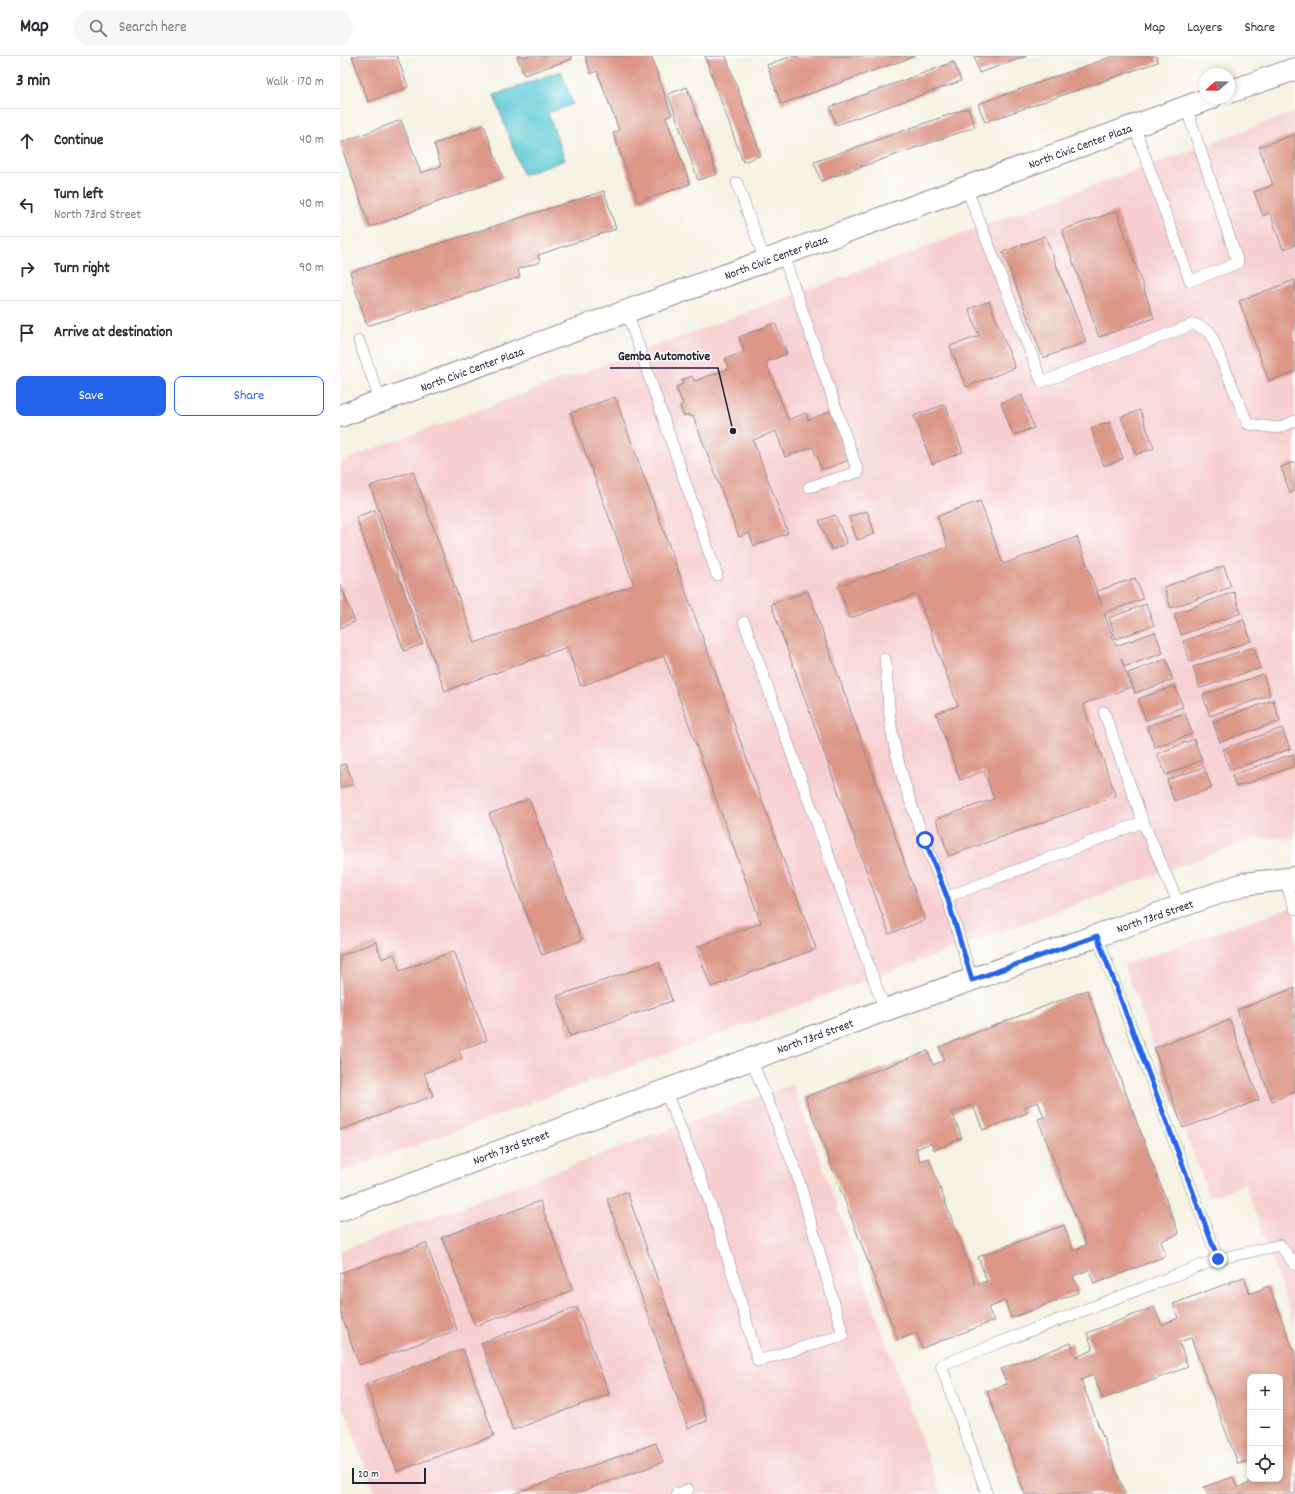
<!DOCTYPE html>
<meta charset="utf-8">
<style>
:root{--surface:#fff;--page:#f7f7f7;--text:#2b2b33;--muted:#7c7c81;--line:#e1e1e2;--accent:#2563eb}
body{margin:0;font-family:Dekko,sans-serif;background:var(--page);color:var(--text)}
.controls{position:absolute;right:12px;bottom:12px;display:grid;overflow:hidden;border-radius:8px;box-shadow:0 2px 6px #0003}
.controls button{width:36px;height:36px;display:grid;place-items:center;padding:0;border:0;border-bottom:1px solid var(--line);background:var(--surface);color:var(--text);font:20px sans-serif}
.compass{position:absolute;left:859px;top:12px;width:36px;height:36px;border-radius:50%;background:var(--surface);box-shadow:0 2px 6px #0003;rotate:250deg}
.scale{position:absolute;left:12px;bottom:10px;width:74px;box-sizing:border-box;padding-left:4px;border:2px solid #22223b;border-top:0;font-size:11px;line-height:14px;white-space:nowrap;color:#22223b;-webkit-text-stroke:3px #fff;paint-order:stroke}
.stop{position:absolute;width:12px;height:12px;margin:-9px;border:3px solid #2563eb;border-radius:50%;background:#fff}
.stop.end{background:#2563eb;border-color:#fff;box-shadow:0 1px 4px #0008}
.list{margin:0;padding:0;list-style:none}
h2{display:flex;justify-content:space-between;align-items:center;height:52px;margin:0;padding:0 16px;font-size:17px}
h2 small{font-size:13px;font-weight:400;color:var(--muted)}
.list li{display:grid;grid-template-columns:26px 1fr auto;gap:12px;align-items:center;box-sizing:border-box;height:64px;padding:0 16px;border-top:1px solid var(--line)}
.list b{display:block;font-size:15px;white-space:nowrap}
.list p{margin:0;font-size:13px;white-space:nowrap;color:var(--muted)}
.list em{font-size:13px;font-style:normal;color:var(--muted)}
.actions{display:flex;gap:8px;padding:12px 16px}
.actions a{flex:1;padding:9px 0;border:1px solid var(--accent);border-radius:8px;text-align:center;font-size:14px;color:var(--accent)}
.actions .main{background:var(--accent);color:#fff}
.icon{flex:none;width:22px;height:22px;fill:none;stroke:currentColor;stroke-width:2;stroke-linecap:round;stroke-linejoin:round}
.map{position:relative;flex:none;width:955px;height:1438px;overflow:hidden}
header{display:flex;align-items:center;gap:24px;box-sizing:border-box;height:56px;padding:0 20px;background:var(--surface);border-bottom:1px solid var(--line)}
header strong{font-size:19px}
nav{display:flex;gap:22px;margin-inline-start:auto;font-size:14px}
.search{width:280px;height:36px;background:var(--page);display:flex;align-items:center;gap:10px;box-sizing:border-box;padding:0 14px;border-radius:22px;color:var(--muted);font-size:15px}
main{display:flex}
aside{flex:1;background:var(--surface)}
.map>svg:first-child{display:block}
.built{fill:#f7cfd0}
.water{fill:#5ecad5;stroke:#407688}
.building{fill:#dc9787;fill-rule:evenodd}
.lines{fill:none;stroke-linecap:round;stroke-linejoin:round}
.service-casing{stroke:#8c8a8f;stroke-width:12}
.minor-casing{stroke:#8c8a8f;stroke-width:24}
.tertiary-casing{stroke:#8c8a8f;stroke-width:24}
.service{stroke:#fff;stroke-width:11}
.minor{stroke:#fff;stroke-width:22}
.tertiary{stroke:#fff;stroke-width:22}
.route{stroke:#2563eb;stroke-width:5}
.labels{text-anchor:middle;stroke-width:3;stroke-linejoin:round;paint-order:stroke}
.street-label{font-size:12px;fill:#22223b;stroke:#fff}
.leader{fill:none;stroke:#22223b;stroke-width:1.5}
.callout-dot{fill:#22223b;stroke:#fff;stroke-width:1.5}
.callout-label{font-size:13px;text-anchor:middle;font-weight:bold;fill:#22223b;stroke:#fff;stroke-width:3;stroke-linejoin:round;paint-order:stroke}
</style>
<header>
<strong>Map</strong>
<div class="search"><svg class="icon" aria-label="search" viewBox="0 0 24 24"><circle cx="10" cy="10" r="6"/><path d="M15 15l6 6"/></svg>Search here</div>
<nav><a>Map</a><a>Layers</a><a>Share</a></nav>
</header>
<main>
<aside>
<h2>3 min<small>Walk · 170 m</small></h2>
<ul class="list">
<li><svg class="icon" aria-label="ahead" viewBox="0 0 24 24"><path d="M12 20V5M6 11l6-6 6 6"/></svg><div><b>Continue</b></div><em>40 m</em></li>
<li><svg class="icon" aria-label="left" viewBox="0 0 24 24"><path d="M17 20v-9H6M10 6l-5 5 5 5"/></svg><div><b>Turn left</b><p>North 73rd Street</p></div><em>40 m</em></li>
<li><svg class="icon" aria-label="right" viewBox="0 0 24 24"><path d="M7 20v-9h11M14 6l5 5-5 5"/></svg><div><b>Turn right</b></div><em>90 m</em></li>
<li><svg class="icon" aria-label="arrive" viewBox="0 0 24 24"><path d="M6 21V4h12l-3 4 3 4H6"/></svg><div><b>Arrive at destination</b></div></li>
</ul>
<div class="actions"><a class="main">Save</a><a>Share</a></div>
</aside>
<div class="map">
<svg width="955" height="1438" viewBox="0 0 955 1438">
<rect width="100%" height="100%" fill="#fff"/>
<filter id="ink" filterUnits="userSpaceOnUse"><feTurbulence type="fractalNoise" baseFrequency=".025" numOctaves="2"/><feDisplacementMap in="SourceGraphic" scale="8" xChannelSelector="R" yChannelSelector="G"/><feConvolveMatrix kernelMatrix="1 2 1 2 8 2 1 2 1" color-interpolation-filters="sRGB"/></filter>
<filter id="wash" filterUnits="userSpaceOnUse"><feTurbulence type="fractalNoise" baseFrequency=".012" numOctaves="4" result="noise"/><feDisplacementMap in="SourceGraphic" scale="16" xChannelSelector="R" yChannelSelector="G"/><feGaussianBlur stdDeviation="0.9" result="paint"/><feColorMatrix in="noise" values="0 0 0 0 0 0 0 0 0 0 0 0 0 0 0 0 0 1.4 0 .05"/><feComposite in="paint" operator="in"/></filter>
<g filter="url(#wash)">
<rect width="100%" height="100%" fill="#f5f2e3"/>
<path class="built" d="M955,56v727l-39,-1 -916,335v-712z
M955,849v422l-50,-143 -36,13 -85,-232z
M453,1028l148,410h-566l-35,-97v-146z"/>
<path class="water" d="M221,15l12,33 -25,9 17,47 -42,15 -29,-80z"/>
<g id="blocks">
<path class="building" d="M12,0h45l11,31 -40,15z
M177,0h54l1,3 -48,16z
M245,0h66l21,59 -6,2 24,67 -52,18 -25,-69 6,-3 -22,-59 -6,3z
M365,0h21l35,99 -18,7z
M452,0h123l-134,48 -14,-39z
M634,0h53l-48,17z
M774,0h42l2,6 -173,60 -7,-18z
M614,6l7,19 -125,44 -6,-18z
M347,31l30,87 -19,6 -30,-86z
M628,52l7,19 -154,54 -7,-19z
M61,64l20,53 20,-7 -7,-22 50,-19 19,53 -133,49 -30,-84z
M955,78v111l-12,4 -13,-36 -7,3 -9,-24 19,-7 -14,-38z
M264,135l12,38 -78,26 2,7 -22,7 2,8 -153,49 -17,-54z
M777,155l37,107 -55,19 -37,-107z
M705,180l41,106 -43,16 -40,-106z
M955,224v92l-26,9 -30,-80z
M649,245l26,67 -49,19 -16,-41 29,-10 -10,-27z
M435,267l12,31 -21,8 22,58 18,-7 2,7 25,-10 19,49 -30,11 -9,-23 -28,10 -9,-26 -23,9 35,93 -34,13 -5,-13 -10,4 -46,-121 -4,1 -1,-3 -4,2 -4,-10 3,-2 -7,-17 7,-3 -1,-4 10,-4 2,5 35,-12 -4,-10 19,-7 -5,-15z
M682,339l12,33 -21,7 -12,-32z
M275,341l201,552 -105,38 -15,-40 65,-24 -97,-267 -83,30 -14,-39 -122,44 -75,-205 43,-15 62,172 159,-58 -63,-172z
M605,348l18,48 -31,12 -18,-48z
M800,354l14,38 -18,7 -15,-38z
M770,366l13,37 -19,7 -13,-38z
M955,406v29l-5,2 -9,-26z
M640,445l23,63 74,-27 24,67 -4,-13 38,-13 8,21 -39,14 12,33 39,-14 8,21 -39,14 -3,-9 10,29 -48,17 33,92 -167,60 -13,-37 58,-20 -10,-28 -24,9 -24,-67 22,-7 -41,-112 -67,24 -12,-32 110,-39 -11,-31z
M35,454l48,134 -19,7 -48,-134z
M527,455l8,23 -18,6 -8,-23z
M495,459l12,28 -15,7 -13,-29z
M884,510l7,21 -60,21 -7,-21z
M0,528l15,38 -15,6z
M468,535l117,329 -36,14 -118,-330z
M894,536l7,21 -60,22 -7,-21z
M806,548l8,21 -38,14 -7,-21z
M904,564l7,21 -61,21 -7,-21z
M914,591l6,21 -60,20 -7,-21z
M826,603l7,21 -38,13 -7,-20z
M923,618l7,21 -60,21 -7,-21z
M835,630l8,21 -37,13 -8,-21z
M933,644l7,21 -60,21 -7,-20z
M845,657l7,21 -37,13 -8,-21z
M942,672l8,21 -60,21 -7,-21z
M854,683l8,21 -36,15 -9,-21z
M953,698l2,12 -59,21 -4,-12z
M6,708l7,20 -13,4v-22z
M864,711l8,21 -38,13 -7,-21z
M189,743l53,141 -40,15 -53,-141z
M36,886l6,17 12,-5 6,17 54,-20 33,89 -28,10 3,9 -38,14 9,23 -93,34v-174z
M319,906l13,39 -102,35 -13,-40z
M955,932v104l-23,9 -35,-91z
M747,934l92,244 -18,7 5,15 -72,28 -5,-14 -16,6 6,16 -68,26 -6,-17 -17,7 6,13 -72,27 -5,-15 -19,7 -93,-243 123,-46 5,14 11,-5 -5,-13zM698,1046l6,15 -6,2 48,126 -13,5 -9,-25 -86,32 9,24 -11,4 -47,-127 -9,3 -4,-12 15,-6 3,7 28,-12 -10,-26 21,-7 10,25 44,-17 -3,-6z
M890,964l29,80 -76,28 -29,-80z
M287,1136l80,229 -19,7 -81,-229z
M200,1145l33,89 -98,36 -33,-89z
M86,1187l31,87 -98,35 -19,-54v-38z
M904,1221l6,17 19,-8 26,68v140h-88l-3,-7 29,-10 4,11 11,-4 2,-5h30v-102h-30v83l-12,4 -47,-126 -12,4 9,25 -85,32 -10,-24 -12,5 44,114h-100l-38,-103 20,-7 -6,-15 70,-26 5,14 17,-7 -6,-17 67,-26 8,18 16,-7 -5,-14z
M237,1251l32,87 -96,36 -32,-87z
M123,1293l31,87 -97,35 -31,-87z
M316,1387l7,19 -89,32h-61z"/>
</g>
</g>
<g filter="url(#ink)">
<use href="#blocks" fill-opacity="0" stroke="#8c8a8f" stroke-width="1"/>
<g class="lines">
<g class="service-casing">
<path id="service" d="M794,70l56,155 48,-18 -52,-156
M397,127l28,78
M626,131l76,195 152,-58 16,8 38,92 30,4 17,-7
M443,199l75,217 -49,15
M287,256l90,263
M19,285l22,61
M404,566l108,298 33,90
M545,603c3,26 3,53 8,79 10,52 34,109 54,159
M764,656l39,110
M945,823l10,30
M632,924l-25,-83 196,-75 37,85
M325,1034l43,107 16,48 34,116 85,-26 -47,-164 -45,-112
M878,1203l62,-14 15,20
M337,1438l11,-4
M647,1438l-46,-129 277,-106 -121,-323"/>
</g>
<g class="minor-casing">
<path id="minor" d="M0,1154l545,-200 359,-126 51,-6"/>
</g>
<g class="tertiary-casing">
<path id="tertiary" d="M889,36l66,-23
M0,360l871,-318"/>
</g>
<use href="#service" class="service"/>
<use href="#minor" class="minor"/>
<use href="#tertiary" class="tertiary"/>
</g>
</g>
<g class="lines" filter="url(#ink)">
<path class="route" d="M585,784l22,57 25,83 125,-44 121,323"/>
</g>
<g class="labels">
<g class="street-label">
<text transform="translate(740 90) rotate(-20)" y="4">North Civic Center Plaza</text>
<text transform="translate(436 201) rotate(-20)" y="4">North Civic Center Plaza</text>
<text transform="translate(132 313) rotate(-20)" y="4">North Civic Center Plaza</text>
<text transform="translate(815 860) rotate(-19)" y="4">North 73rd Street</text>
<text transform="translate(475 980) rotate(-20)" y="4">North 73rd Street</text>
<text transform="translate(171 1091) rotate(-20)" y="4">North 73rd Street</text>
</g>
</g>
<path class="leader" d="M393 375L378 312H270"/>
<circle class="callout-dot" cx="393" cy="375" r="4"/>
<g class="callout-label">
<text x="324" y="304">Gemba Automotive</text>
</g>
</svg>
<div class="controls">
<button>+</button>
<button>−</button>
<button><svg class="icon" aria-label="locate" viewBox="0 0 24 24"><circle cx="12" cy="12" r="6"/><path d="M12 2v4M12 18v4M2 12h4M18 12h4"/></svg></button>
</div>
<svg class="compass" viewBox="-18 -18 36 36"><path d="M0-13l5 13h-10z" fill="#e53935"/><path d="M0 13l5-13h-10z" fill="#7c7c81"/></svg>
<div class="scale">20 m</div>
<div class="stop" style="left:585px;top:784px"></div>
<div class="stop end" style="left:878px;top:1203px"></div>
</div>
</main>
